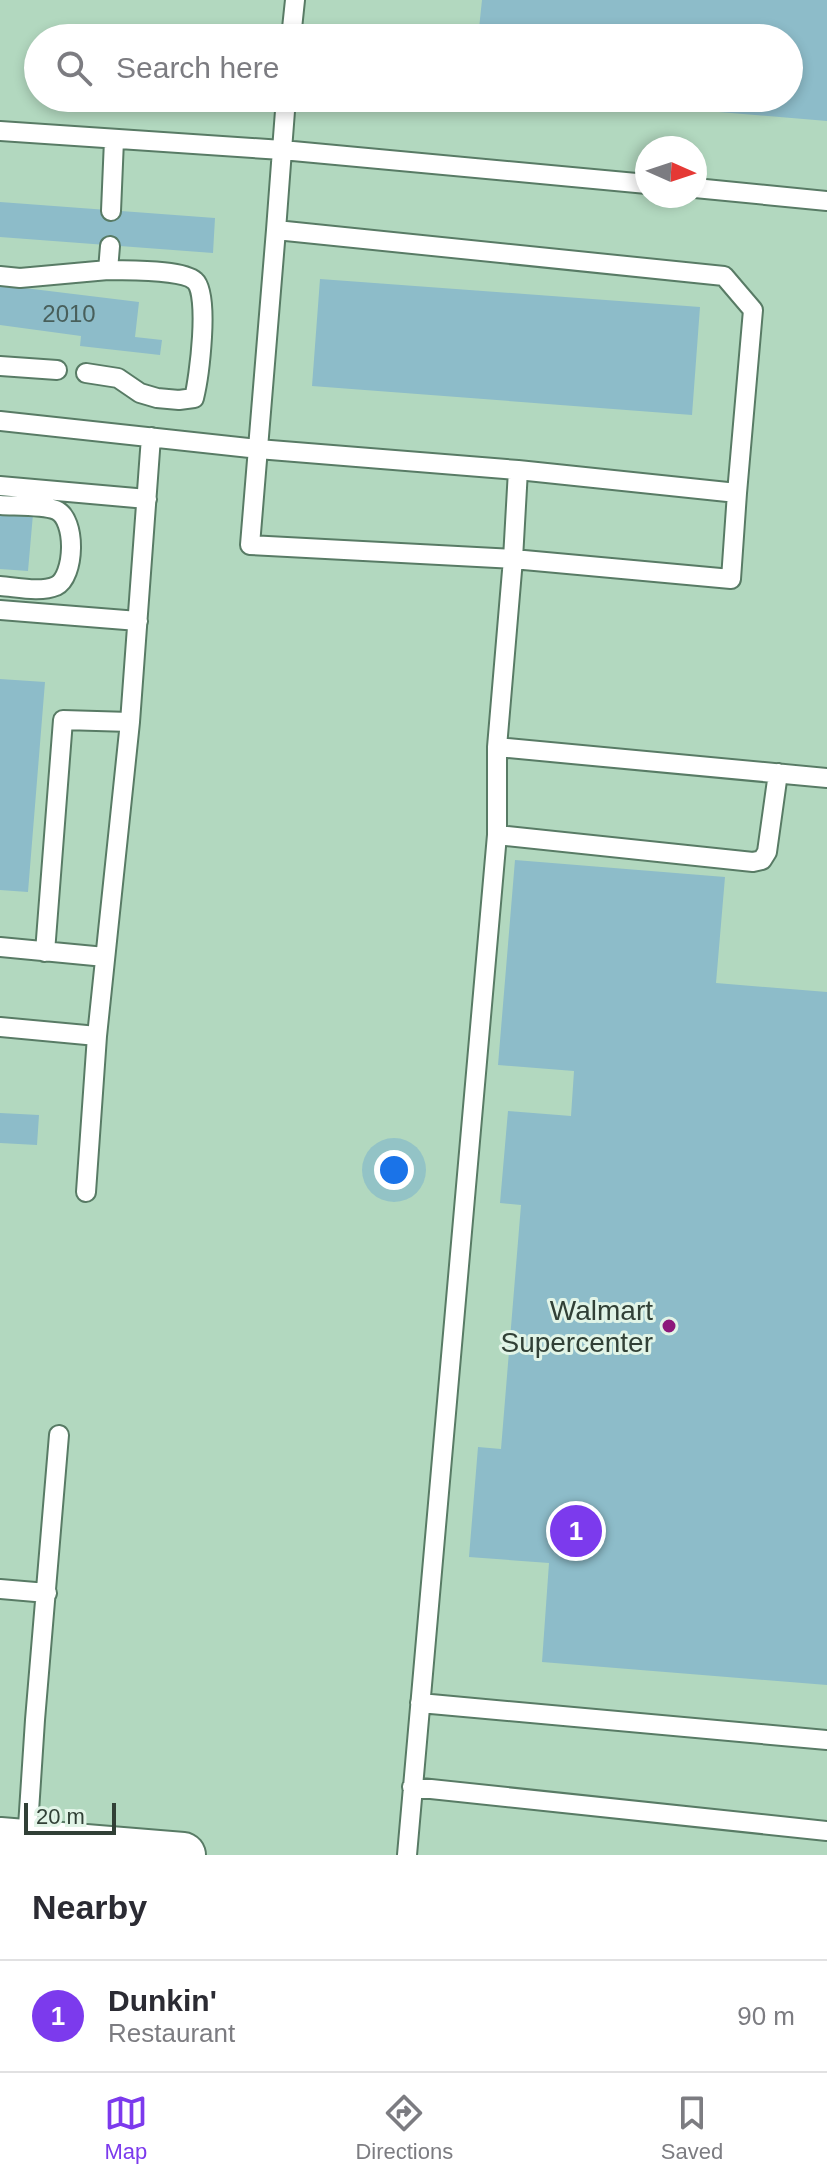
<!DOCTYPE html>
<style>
:root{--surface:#fff;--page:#f7f7f7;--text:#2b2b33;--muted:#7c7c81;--line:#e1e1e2;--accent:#7c3aed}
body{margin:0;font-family:Arial,sans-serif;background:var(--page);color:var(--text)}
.compass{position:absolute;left:635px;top:136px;width:72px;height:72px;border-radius:50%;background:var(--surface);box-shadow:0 4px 12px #0003;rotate:93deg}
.scale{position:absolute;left:24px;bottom:20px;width:92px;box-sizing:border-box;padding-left:8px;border:4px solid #314036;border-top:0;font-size:22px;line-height:28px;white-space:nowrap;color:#314036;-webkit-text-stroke:6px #e1f4e7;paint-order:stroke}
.you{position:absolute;left:394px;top:1170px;width:28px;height:28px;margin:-20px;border:6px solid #fff;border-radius:50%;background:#1a73e8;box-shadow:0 0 0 12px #1a73e833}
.badge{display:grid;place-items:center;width:52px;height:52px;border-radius:50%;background:var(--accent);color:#fff;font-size:26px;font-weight:700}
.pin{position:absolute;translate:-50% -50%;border:4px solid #fff;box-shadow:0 2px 8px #0006}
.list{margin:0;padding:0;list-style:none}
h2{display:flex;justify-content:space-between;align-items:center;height:104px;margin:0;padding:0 32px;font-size:34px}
h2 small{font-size:26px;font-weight:400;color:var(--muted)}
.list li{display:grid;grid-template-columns:52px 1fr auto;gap:24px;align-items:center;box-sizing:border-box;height:112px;padding:0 32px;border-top:2px solid var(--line)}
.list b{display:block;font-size:30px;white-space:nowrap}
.list p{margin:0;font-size:26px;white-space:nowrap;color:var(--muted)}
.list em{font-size:26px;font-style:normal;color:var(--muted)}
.icon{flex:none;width:44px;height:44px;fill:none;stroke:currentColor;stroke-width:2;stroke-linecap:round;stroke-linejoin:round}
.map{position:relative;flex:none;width:827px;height:1855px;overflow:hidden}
.search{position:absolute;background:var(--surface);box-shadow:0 4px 12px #0003;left:24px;right:24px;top:24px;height:88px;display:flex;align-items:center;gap:20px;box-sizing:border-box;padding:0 28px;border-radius:44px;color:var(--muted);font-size:30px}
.sheet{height:216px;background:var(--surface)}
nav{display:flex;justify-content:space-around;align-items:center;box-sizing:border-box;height:112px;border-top:2px solid var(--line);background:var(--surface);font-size:22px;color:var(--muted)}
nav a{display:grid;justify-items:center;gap:4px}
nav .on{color:var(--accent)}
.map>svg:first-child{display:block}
.green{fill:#ea9077}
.building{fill:#8dbcc9}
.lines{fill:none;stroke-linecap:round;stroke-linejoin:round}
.service-casing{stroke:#587b65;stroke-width:22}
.tertiary-casing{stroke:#587b65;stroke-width:48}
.service{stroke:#fff;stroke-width:18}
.tertiary{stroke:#fff;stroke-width:44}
.poi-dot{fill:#8d197b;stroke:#e1f4e7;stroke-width:3}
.labels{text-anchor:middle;stroke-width:6;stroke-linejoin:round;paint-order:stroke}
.number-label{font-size:24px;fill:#485f5b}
.poi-label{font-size:28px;fill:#314036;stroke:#e1f4e7;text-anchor:end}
</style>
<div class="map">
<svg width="827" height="1855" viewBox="0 0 827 1855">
<rect width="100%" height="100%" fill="#b2d8bf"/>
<path class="green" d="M339,98h106l-1,10z"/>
<path class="building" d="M482,0h345v121l-252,-21v-2h214v-60h-311z
M482,98h93l-1,9 -92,-7z
M0,202l215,16 -2,35 -213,-16z
M320,279l380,28 -8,108 -380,-29z
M0,285l139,17 -4,35 27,3 -2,15 -80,-9 1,-10 -81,-11z
M0,512l33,2 -5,57 -28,-2z
M0,679l45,3 -17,210 -28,-2z
M515,860l210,17 -9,106 111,9v693l-285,-23 7,-99 -80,-6 9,-110 23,2 20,-244 -21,-2 8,-92 63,5 3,-45 -76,-6z
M0,1113l39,2 -2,30 -37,-2z"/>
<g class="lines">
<g class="service-casing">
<path id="service" d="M291,38l4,-38
M286,98l-4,52 365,34
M0,131l282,19 -6,80 448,46 29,34 -16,183 -219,-23 -5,89 -16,188
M695,188l132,13
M111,211l3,-71
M276,230l-26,315 263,14 218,20 6,-86
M0,276l20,2 88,-8
M0,366l57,4
M86,373l32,5 22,15 17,5 22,2 15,-2c5,-20 16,-104 1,-117 -13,-12 -69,-10 -87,-11l2,-24
M0,421l258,28 260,21
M0,486l147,13
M0,505c14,1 44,0 56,5 21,9 19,67 0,76 -16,7 -40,1 -56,0
M0,610l138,11
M497,835l256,27 9,-2 5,-8 11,-79
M0,947l105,10
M45,952l18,-232 67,2
M0,1027l97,9 33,-314 21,-285
M86,1192l11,-156
M0,1589l47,4
M420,1703l407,37
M412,1787l415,44
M27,1842l8,-122 24,-285
M407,1855l90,-1020v-88l330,31"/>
</g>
<g class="tertiary-casing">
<path id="tertiary" d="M0,1840l183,15"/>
</g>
<use href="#service" class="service"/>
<use href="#tertiary" class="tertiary"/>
</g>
<circle class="poi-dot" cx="669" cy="1326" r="8"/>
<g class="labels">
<g class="number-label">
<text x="69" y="322">2010</text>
</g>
<g class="poi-label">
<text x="653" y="1320">Walmart<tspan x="653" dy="32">Supercenter</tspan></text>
</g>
</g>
</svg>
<svg class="compass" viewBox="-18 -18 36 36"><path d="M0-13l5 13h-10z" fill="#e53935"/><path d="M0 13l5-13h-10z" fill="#7c7c81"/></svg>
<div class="scale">20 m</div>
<div class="you"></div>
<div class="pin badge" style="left:576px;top:1531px">1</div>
<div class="search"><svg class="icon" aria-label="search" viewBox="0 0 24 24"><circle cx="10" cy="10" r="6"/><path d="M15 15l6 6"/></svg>Search here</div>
</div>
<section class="sheet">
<h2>Nearby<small></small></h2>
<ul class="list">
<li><span class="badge">1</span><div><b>Dunkin'</b><p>Restaurant</p></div><em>90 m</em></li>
</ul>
</section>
<nav>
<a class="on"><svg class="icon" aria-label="map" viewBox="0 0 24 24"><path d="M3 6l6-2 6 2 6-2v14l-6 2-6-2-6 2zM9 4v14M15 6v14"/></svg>Map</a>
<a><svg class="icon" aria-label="directions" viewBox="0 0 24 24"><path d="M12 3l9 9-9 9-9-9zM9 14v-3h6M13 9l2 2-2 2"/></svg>Directions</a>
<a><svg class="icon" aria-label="saved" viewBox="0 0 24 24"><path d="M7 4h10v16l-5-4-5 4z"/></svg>Saved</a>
</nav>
